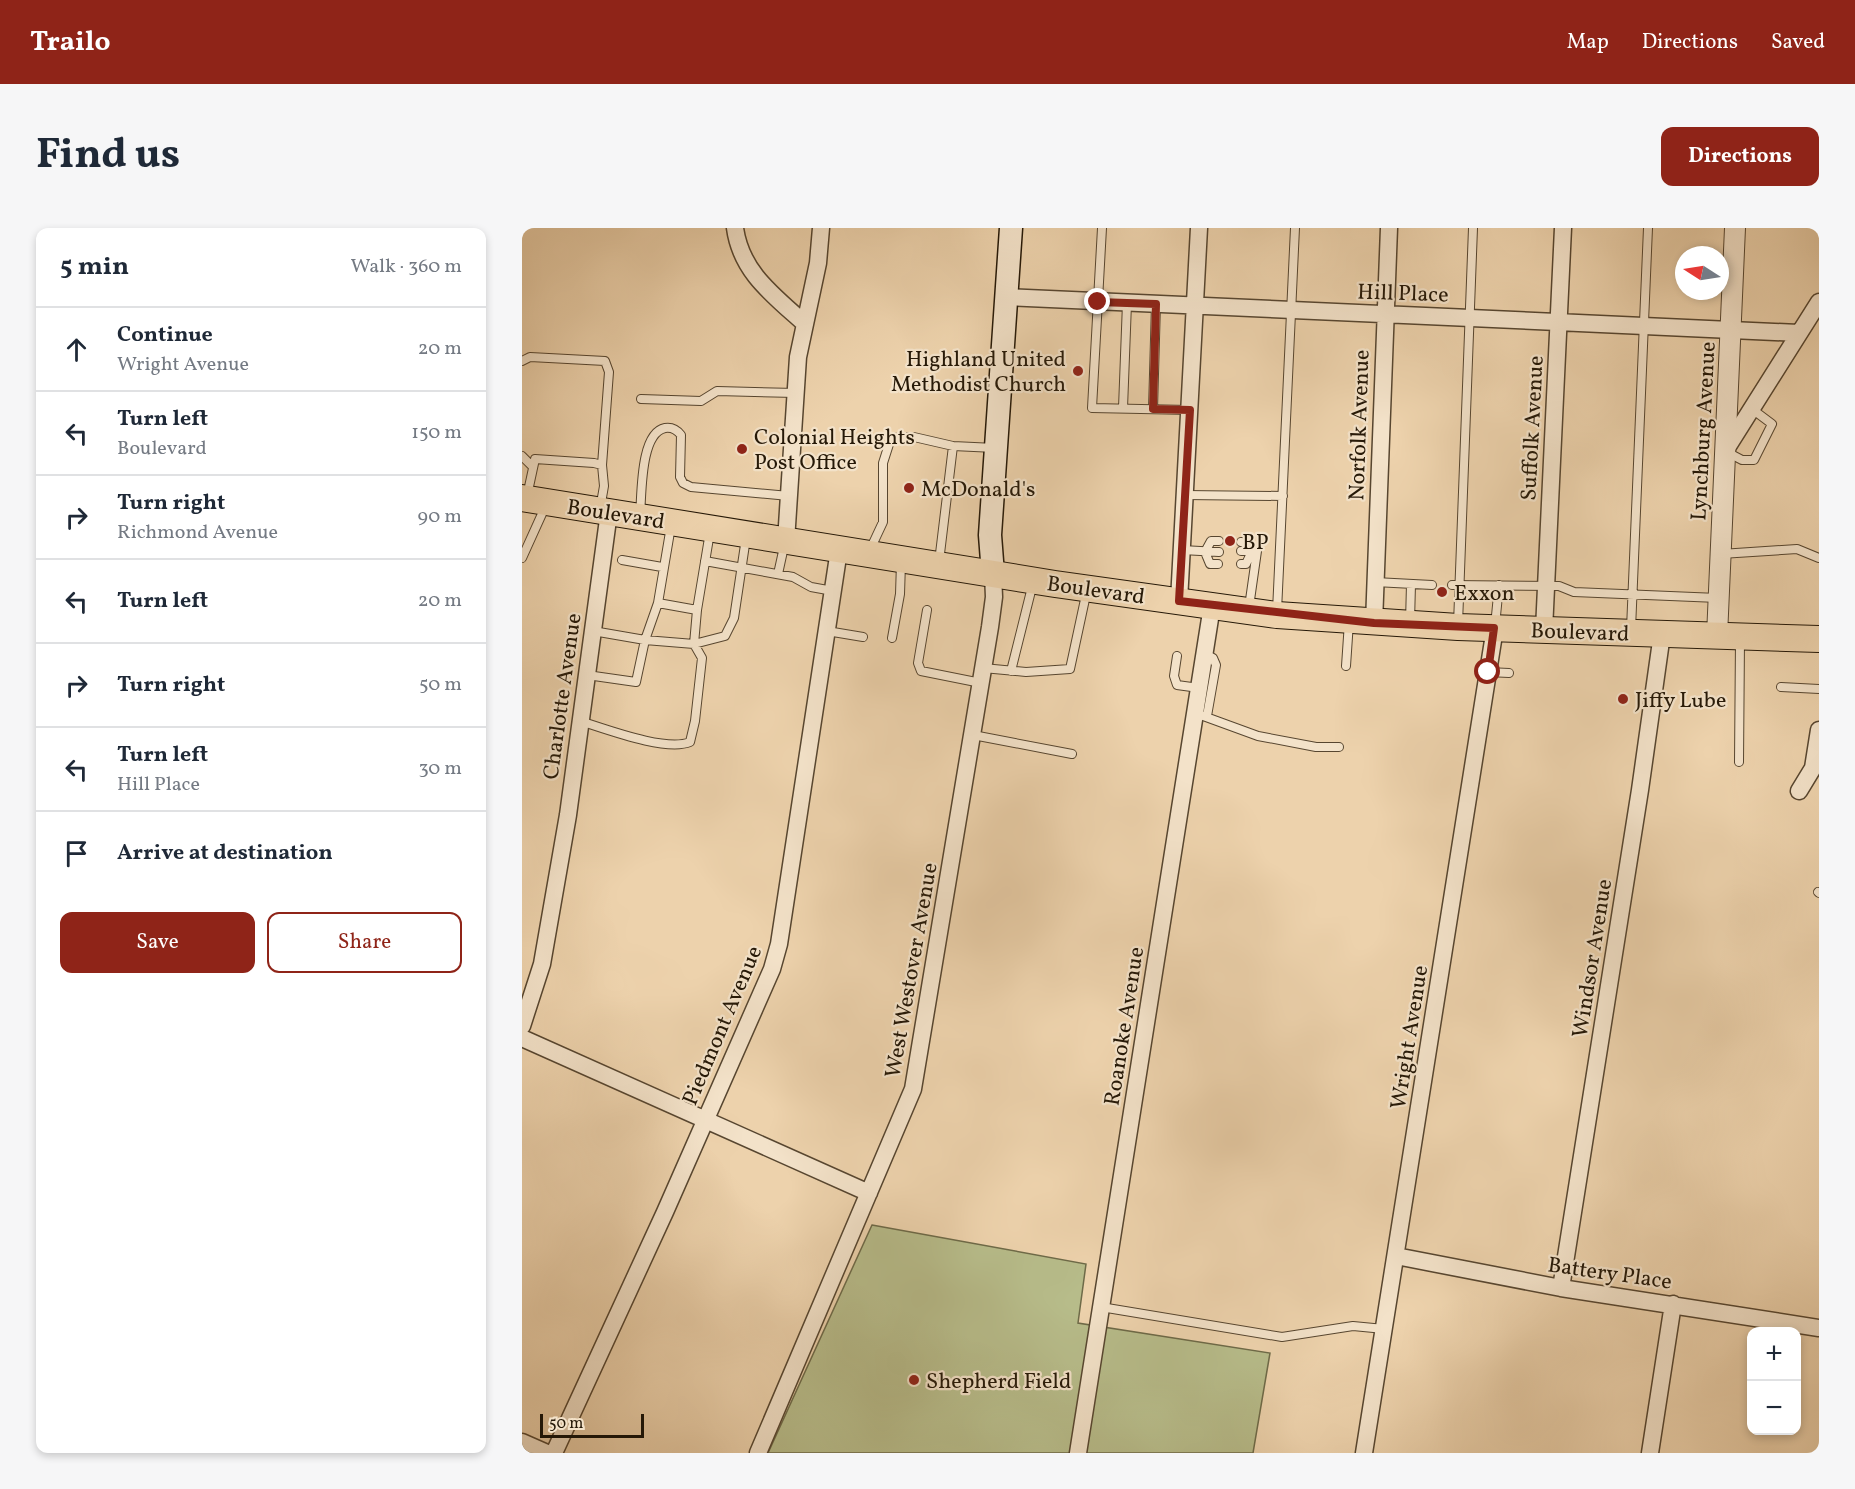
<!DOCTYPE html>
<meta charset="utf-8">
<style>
:root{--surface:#fff;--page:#f6f6f7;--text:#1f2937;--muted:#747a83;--line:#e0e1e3;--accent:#8f2418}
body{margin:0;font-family:Vollkorn,serif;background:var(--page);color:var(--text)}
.controls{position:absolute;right:18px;bottom:18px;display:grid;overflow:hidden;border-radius:12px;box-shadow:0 3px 9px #0003}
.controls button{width:54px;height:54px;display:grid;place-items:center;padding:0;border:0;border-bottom:2px solid var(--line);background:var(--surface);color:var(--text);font:30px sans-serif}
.compass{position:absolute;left:1153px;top:18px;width:54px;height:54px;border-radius:50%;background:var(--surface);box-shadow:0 3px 9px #0003;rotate:282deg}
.scale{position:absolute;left:18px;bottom:15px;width:104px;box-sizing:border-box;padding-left:6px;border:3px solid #251807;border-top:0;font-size:16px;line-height:21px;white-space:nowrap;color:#251807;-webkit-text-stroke:4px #f3e2c9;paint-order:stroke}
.stop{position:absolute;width:18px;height:18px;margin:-14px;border:4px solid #8f2418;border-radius:50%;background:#fff}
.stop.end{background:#8f2418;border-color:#fff;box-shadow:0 2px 6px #0008}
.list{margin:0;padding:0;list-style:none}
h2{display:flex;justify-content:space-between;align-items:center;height:78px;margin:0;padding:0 24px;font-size:26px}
h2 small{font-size:20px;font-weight:400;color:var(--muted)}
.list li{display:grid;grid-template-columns:39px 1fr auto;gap:18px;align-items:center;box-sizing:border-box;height:84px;padding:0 24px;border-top:2px solid var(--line)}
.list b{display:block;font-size:22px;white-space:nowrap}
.list p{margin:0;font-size:20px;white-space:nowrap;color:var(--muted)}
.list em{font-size:20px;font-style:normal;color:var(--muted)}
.actions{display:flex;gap:12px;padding:18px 24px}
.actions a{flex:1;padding:14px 0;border:2px solid var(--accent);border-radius:12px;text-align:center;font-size:21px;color:var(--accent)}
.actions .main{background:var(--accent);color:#fff}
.icon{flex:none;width:33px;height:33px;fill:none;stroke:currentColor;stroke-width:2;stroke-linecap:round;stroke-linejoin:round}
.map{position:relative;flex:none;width:1297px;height:1225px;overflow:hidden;border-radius:12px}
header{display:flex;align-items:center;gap:36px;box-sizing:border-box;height:84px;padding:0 30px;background:var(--accent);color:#fff}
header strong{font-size:28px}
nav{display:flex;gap:33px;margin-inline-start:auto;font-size:21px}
.intro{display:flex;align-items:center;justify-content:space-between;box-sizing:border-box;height:144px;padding:0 36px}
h1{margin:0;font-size:42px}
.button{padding:15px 27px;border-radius:12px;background:var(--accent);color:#fff;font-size:21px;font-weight:700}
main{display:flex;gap:36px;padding:0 36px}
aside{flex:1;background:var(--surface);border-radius:12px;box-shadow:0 3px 9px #0003}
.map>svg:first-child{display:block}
.green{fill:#b7bc8a;stroke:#6e6a48;stroke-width:1.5}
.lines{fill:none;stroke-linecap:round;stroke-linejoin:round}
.service-casing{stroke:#574630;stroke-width:10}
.minor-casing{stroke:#574630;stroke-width:19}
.tertiary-casing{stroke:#574630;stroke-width:22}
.secondary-casing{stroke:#251807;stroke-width:25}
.primary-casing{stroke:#251807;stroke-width:28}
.service{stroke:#f3e2c9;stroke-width:8}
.minor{stroke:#f3e2c9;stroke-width:16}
.tertiary{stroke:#f3e2c9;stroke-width:20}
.secondary{stroke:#f3e2c9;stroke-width:22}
.primary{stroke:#edd2ac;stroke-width:26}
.route{stroke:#8f2418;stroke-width:8}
.poi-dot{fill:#8f2418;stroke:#f3e2c9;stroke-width:2}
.labels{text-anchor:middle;stroke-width:4.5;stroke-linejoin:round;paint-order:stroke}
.street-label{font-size:22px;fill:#251807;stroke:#f3e2c9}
.poi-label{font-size:22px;fill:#251807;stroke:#f3e2c9;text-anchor:start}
</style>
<header>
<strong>Trailo</strong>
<nav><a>Map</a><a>Directions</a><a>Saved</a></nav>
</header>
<div class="intro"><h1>Find us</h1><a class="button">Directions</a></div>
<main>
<aside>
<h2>5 min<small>Walk · 360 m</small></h2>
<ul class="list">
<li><svg class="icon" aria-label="ahead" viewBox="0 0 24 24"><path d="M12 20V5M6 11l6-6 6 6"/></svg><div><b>Continue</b><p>Wright Avenue</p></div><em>20 m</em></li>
<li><svg class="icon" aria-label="left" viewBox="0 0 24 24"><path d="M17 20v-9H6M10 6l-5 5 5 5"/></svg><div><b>Turn left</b><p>Boulevard</p></div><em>150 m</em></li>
<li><svg class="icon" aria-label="right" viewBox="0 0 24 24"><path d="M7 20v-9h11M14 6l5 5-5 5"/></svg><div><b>Turn right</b><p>Richmond Avenue</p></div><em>90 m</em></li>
<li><svg class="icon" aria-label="left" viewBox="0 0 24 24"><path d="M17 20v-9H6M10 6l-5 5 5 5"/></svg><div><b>Turn left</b></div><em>20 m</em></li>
<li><svg class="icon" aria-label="right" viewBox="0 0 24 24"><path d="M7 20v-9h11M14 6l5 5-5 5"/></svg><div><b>Turn right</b></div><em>50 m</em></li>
<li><svg class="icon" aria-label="left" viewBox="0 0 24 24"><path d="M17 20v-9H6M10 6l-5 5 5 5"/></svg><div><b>Turn left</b><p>Hill Place</p></div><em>30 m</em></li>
<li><svg class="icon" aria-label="arrive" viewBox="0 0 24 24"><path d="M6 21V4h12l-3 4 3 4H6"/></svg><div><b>Arrive at destination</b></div></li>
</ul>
<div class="actions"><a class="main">Save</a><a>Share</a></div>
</aside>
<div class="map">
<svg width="1297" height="1225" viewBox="0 0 1297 1225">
<rect width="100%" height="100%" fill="#edd2ac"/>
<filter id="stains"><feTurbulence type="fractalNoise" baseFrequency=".00333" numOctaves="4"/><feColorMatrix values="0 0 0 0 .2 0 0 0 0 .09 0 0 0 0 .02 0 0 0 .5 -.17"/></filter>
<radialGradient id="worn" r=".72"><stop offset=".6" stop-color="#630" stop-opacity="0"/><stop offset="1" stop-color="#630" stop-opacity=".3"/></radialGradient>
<path class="green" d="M350,997l214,39 -8,59 192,30 -17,100h-485z"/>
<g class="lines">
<g class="service-casing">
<path id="service" d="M580,0l-10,180 98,2
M0,133l8,-4 75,4 4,11 -7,93
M119,171l60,2 16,-10 79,2
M601,180l4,-105
M631,181l3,-105
M1203,223l17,9h12l18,-36 -20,-15
M0,228l10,10
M663,267l98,1
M5,268l8,-37 59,4 8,2 2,21 -4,23
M118,286c2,-20 0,-81 25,-86 6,-1 12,2 16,7l-1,42 3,6 8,4 98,9
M660,322l37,2
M719,323h16l-8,56
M347,324l14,-30v-59l8,-25 23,-1 39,9 42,2
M1199,326l76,-5 22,9
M0,330l24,-53
M100,332l40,7
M183,333l88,16 18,10 22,4
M417,334l14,-116
M696,336h-8l-5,-12 6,-11h8
M719,336h5l6,-13 -4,-8 -7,-1
M256,346l7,-32
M853,354l57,3
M930,357l107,1 15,6 144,6
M136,375l39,7
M405,382l-9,53 3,8 60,12
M755,383l18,-383
M888,394l1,-38
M936,396l15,-396
M973,398l4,-41
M1109,401l17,-401
M71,403l52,9 13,-37 13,-77
M305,403l36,6
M370,410l8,-44 1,-31
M683,426l8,4 3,7 -9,51
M655,428l-3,20 3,9 22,3
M824,438l3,-44
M461,440l43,4 44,-3 17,-79
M489,443l22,-88
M966,444l21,1
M65,447l49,7 9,-42 49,4 31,-8 9,-18 12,-80
M1259,459l38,2
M673,485l63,23 58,11h23
M58,493c26,8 86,31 110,21l5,-21 7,-63 -8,-14 3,-34 13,-78
M451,507l99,19
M1217,534l1,-122
M1296,664l1,1
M579,1079l181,30 71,-11 31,3"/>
</g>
<g class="minor-casing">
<path id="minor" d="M213,0c6,44 38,67 69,95
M484,69l793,36
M1203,223l94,-149
M264,313l12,-184 20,-94 3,-35
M657,373l20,-373
M852,395l15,-395
M1022,402l19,-402
M1277,563l14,-23 6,-38
M0,798l20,-62 26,-149 41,-303
M0,810l347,155
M874,1028l165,32 258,40
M1039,1060l79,-498 22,-156
M0,1214l25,11
M32,1225l111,-241 107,-243 7,-25 60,-394
M236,1225l155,-364 77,-462 4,-30 -1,-23
M556,1225l134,-847
M842,1225l131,-825
M1128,1225l23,-149"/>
</g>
<g class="tertiary-casing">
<path id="tertiary" d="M1195,408l18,-408"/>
</g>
<g class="secondary-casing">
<path id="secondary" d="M471,346l-3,-39 21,-307"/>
</g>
<g class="primary-casing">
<path id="primary" d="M0,270l533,86 222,31 181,12 361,12"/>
</g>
<use href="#service" class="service"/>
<use href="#minor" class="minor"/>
<use href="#tertiary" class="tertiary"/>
<use href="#secondary" class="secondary"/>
<use href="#primary" class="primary"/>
</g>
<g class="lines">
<path class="route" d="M576,74l58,2 -3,105 37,1 -11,191 195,22 120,5 -6,44"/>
</g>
<g class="poi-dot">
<circle cx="556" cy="143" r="6"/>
<circle cx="220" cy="221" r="6"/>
<circle cx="387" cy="260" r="6"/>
<circle cx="708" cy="313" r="6"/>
<circle cx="920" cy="364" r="6"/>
<circle cx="1101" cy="471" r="6"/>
<circle cx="392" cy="1152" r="6"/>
</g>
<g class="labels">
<g class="street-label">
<text transform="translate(881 64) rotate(2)" y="8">Hill Place</text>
<text transform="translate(836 197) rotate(-88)" y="8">Norfolk Avenue</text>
<text transform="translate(1009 200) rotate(-87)" y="8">Suffolk Avenue</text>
<text transform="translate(1180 203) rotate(-87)" y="8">Lynchburg Avenue</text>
<text transform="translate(94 285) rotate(9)" y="8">Boulevard</text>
<text transform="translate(574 361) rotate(8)" y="8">Boulevard</text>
<text transform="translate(1058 403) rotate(2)" y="8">Boulevard</text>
<text transform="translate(39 468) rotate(-82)" y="8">Charlotte Avenue</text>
<text transform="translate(1069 730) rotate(-81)" y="8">Windsor Avenue</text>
<text transform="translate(388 742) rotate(-80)" y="8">West Westover Avenue</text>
<text transform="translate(199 797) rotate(-67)" y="8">Piedmont Avenue</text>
<text transform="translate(601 798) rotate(-81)" y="8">Roanoke Avenue</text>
<text transform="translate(886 809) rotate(-81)" y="8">Wright Avenue</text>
<text transform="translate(1088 1044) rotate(8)" y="8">Battery Place</text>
</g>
<g class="poi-label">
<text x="544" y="138" text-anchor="end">Highland United<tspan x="544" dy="25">Methodist Church</tspan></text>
<text x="232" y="216">Colonial Heights<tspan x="232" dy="25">Post Office</tspan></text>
<text x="399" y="268">McDonald's</text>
<text x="720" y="321">BP</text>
<text x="932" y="372">Exxon</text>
<text x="1113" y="479">Jiffy Lube</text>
<text x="404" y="1160">Shepherd Field</text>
</g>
</g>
<rect width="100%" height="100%" filter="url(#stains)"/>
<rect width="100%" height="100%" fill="url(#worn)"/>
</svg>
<div class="controls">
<button>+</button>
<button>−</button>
</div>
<svg class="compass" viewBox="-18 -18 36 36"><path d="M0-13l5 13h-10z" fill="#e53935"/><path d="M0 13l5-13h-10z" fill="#747a83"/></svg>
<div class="scale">50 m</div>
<div class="stop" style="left:966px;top:444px"></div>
<div class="stop end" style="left:576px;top:74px"></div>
</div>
</main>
